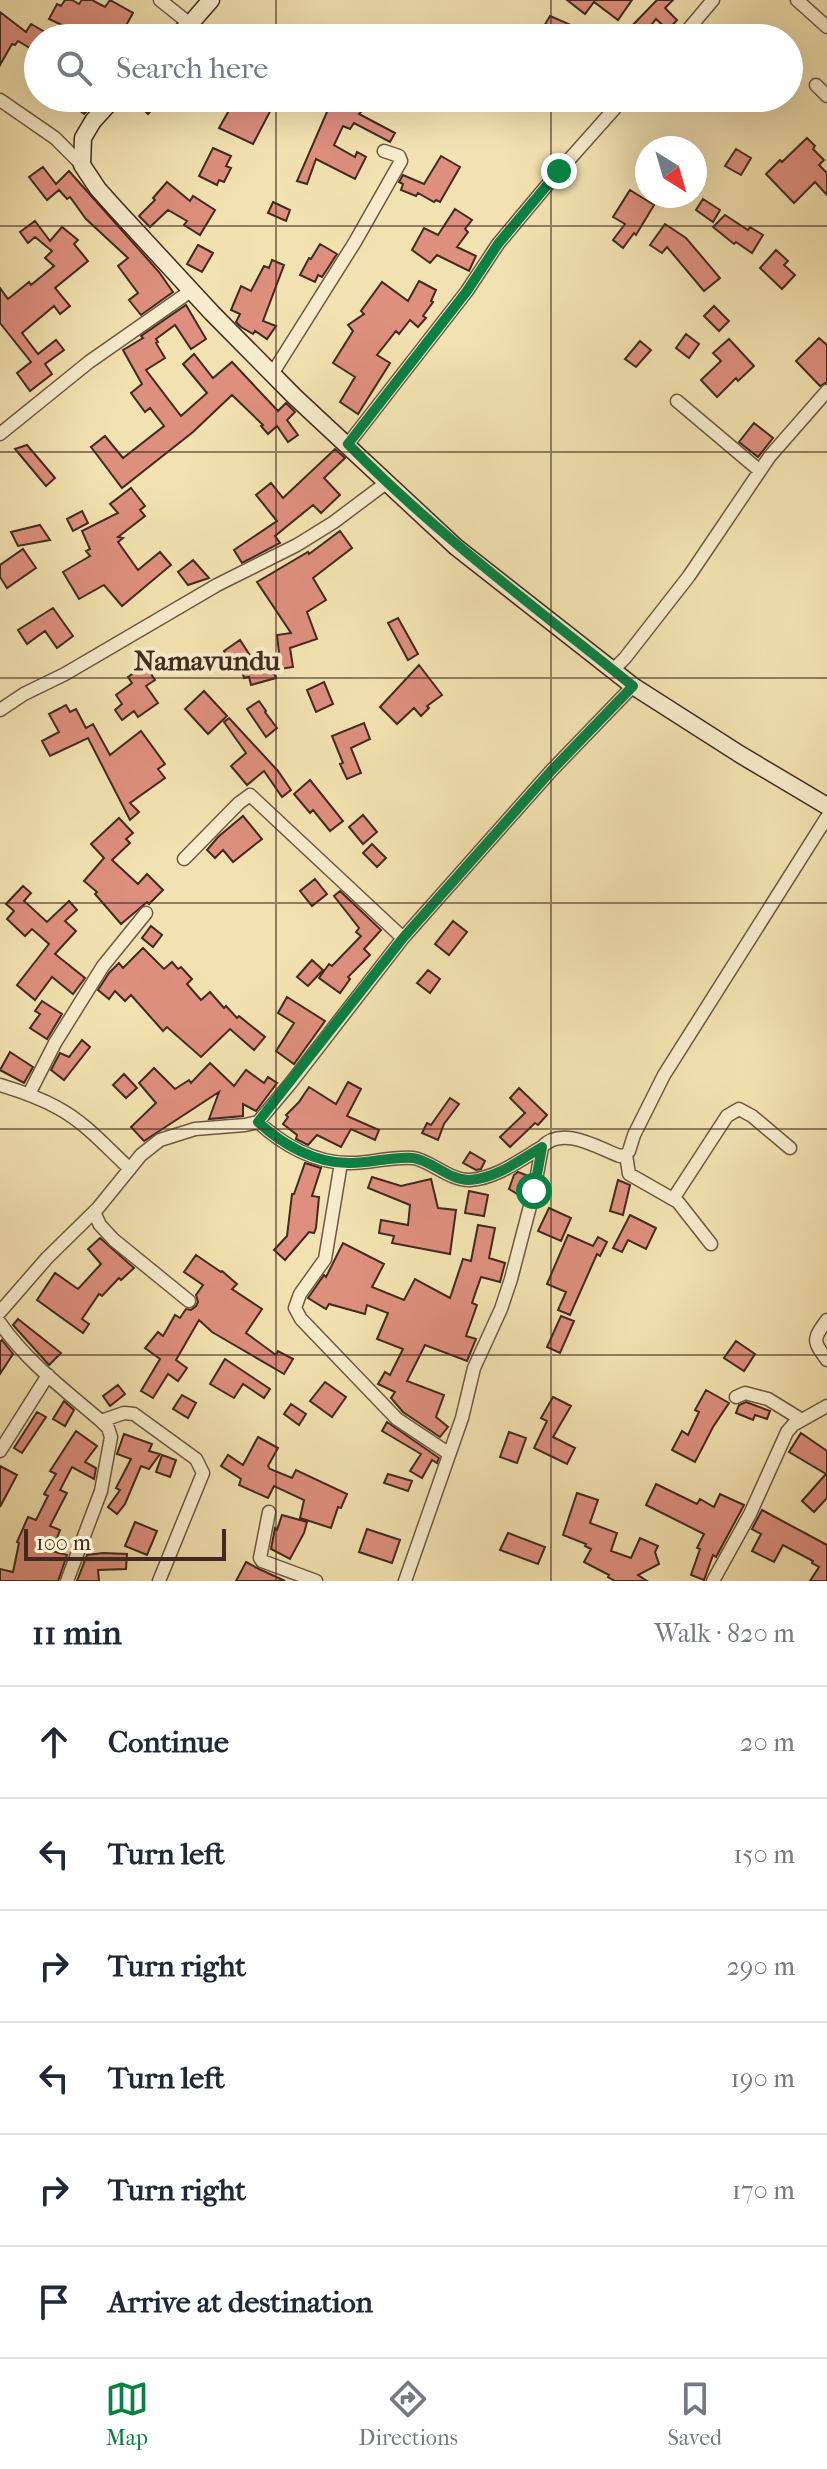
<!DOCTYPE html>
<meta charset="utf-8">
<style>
:root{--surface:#fff;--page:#f2f2f3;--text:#1f2937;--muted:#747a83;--line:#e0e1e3;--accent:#0b8043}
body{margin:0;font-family:"IM FELL French Canon",serif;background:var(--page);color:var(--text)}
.compass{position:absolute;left:635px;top:136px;width:72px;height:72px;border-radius:50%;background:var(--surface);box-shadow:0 8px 32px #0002;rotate:143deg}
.scale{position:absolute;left:24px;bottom:20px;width:202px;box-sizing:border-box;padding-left:8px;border:4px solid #422a20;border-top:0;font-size:22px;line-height:28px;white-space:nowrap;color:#422a20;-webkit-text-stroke:6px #f7eccc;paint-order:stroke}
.stop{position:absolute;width:24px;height:24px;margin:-18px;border:6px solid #0b8043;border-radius:50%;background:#fff}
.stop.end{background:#0b8043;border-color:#fff;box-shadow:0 2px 8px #0008}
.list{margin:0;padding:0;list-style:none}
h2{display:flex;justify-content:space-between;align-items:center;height:104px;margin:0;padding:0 32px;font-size:34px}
h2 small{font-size:26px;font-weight:400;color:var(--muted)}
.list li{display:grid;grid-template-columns:52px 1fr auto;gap:24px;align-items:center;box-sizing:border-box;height:112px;padding:0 32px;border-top:2px solid var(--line)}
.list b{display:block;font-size:30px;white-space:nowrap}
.list em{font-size:26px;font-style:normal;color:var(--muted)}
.icon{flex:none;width:44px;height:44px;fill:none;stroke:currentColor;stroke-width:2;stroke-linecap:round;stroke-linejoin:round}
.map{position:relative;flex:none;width:827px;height:1581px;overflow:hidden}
.search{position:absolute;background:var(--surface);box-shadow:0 8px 32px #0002;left:24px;right:24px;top:24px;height:88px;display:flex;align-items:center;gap:20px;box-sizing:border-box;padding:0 28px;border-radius:44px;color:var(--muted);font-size:30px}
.sheet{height:776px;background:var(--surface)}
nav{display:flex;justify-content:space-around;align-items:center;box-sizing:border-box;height:112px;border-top:2px solid var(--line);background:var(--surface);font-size:22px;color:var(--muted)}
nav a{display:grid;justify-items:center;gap:4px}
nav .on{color:var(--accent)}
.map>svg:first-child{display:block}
.building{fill:#de8f7e;stroke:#422a20;stroke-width:2}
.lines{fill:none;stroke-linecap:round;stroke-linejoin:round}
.street-casing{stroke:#6e5844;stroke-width:15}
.secondary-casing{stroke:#422a20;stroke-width:19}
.street{stroke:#f7eccc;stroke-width:12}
.secondary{stroke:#f7eccc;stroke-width:16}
.route{stroke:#0b8043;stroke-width:10}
.grid{fill:none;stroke:#422a20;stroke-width:2;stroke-opacity:0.55}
.labels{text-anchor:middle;stroke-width:8;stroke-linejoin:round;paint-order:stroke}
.quarter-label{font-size:28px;font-weight:bold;fill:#422a20;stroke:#f7eccc}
</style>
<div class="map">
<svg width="827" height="1581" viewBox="0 0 827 1581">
<rect width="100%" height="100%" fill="#f3e2b1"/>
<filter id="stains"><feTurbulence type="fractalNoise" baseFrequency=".0025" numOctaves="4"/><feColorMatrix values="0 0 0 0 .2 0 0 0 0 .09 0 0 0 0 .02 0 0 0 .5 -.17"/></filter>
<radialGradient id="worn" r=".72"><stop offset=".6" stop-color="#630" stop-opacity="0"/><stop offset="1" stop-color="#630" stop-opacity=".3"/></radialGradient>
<path class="building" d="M65,0h7l7,4 3,-4h10l13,7 5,-7 23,13 -14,25h-29l-41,-19 8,-15 4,2z
M567,0h65l-14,20 -24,-18 -9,12z
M657,0h16l-8,8 12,12 -9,10 -12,-11 -15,19h-7l-8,-6z
M0,12l26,20 5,-8 14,8 -4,6h-3v15l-20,-12 -3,4 -3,-1 -12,21z
M550,16l21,9 16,13h-50z
M64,98h20l9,7 -9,9z
M132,98h31l-15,16z
M236,98h41l-24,46 -34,-16z
M333,98h19l-4,6 13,8 -2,2 36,19 -5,9 -36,-19 -4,6 -7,-3 -9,19 21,12 2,-5 9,5 -11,22 -39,-20 -9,25 -10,-3z
M807,138l8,8 -2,3 11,11 -5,5 8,8v22l-12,-13 -21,21 -28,-29 14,-14 2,2z
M213,148l18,8 -5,10 5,2 -7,14 -5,-2 -2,5 -18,-9z
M736,149l15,9 -10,17 -16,-9z
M441,156l19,11 -20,35 -4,-2 -2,2 -16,-9 -2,3 -15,-6 2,-6 -4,-2 4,-7 21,9z
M43,167l13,17 13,-13 90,101 14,20 -32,23 -12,-15 9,-7 -20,-27 10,-8 -42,-39 -16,-22 -3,2 -8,-9 -12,10 -18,-23z
M167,182l23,19 3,-5 22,14 -15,25 -16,-10 3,-4 -19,-11 -18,17 -11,-11 16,-16 -2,-2z
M630,190l24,15 -18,30 -2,-2 -11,15 -10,-8 12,-16 -12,-7z
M703,199l17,11 -7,12 -17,-12z
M273,202l17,8 -4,11 -18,-8z
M455,209l17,11 -7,9 3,3 -11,15 19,9 -7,15 -32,-16 -7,8 -18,-13 12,-22 14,7z
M725,215l23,15 2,-3 13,8 -11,18 -16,-11 -2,2 -21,-17z
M35,221l15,20 12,-14 16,13 -4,4 14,17 -33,27 15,18 -10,8 -6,-8 -32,27 16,21 18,-14 8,10 -19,14 7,10 -22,17 -13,-18 14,-11 -31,-39v-35l8,11 21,-17 2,3 23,-19 -9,-8 7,-7 -17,-14 -7,6 -8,-11z
M665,224l21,14 34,40 -16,13 -37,-44 -5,6 -12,-8z
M320,244l17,10 -15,23 -4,-2 -3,7 -15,-7 9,-17 2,1z
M198,245l15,8 -11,19 -15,-8z
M776,250l12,11 -4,4 11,10 -13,14 -22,-21z
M272,260l12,5 -21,56 13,5 -9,13 -12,-8 -2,3 -12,-7 -5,-5 4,-8 -9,-4 10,-24 10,5 13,-25 5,2z
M419,281l17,9 -5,11 2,1 -10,14 3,2 -8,9 -8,-7 -11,14 -3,-3 -19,24 13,8 -32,51 -18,-12 15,-25 -22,-14 20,-32 -5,-6 16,-11 -3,-3 21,-29 26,19z
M186,305l20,34 -15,10 -16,-24 -19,14 2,3 -2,1 9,15 -19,12 35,46 26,-23 -24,-29 11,-10 19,24 19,-16 46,49 8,-8 9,9 -8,8 11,15 -10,7 -11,-16 -9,8 -7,-8 2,-1 -31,-30 -39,37 -71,56 -31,-41 14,-11 18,22 41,-32 -14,-18 -5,4 -14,-19 11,-9 -19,-34 20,-12 -2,-2z
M714,306l15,15 -10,10 -15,-15z
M686,334l13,10 -10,14 -13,-10z
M819,338l8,7v37l-7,4 -24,-25z
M729,339l25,27 -16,15 -2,-3 -19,19 -16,-17 20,-19 -8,-8z
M640,341l11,9 -15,17 -11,-8z
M754,423l19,15 -15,19 -19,-15z
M27,445l28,33 -9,8 -31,-37z
M335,449l10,9 -21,20 16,17 -19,18 -8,-8 -38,31 5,7 -38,20 -8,-13 43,-29 -21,-26 15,-12 12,15z
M131,488l14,18 -5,4 5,6 -27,21 5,1 -5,4 20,28 22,-18 11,13 -49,41 -18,-21 -25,14 -16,-27 27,-16 -4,-5 4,-2 -8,-18 36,-18 -8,-9z
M82,511l6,12 -15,8 -6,-12z
M40,525l10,15 -32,6 -7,-14z
M340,531l12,17 -39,30 13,22 -19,12 10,27 -27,9 3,19 -20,3 3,8 -25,7 -2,-8 -5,1 -4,-14 -5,4 -11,-17 16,-11 13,20 26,-7 -2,-18 14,-2 -34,-51 51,-30 1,2z
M23,549l13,19 -29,20 -7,-11v-12z
M193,560l16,18 -21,7 -10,-13z
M53,608l20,28 -16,12 -12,-17 -18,13 -9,-14z
M398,618l20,36 -10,6 -20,-37z
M145,665l10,15 -9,6 12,17 -20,14 -4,-6 -12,9 -7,-10 7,-6 -6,-9 16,-12 -4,-6z
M419,665l23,30 -15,11 2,2 -8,8 -7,-8 -17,16 -17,-17z
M324,682l9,22 -17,8 -9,-22z
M204,691l23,25 -19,18 -23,-25z
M259,701l7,10 -1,1 12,16 -11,9 -19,-28z
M66,705l4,7 6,-3 10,19 7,-4 17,31 31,-24 24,33 -7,5 7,9 -35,25 9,9 -9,8 -42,-82 -38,18 -8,-15 17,-9 -10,-18z
M229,718l49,53 13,19 -9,7 -18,-26 -17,14 -16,-19 15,-13 -22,-31z
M364,723l6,16 -19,9 10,25 -14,6 -7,-15 3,-1 -11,-27z
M310,780l33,41 -13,10 -17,-21 -3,3 -16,-19z
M363,815l14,17 -14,12 -14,-17z
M243,816l19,23 -29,23 -10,-12 -8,8 -8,-8 11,-13z
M119,818l14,15 -7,6 4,4 -18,17 26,24 9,-10 16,16 -14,14 -2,-2 -26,22 -26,-30 2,-2 -13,-11 20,-23 -13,-14z
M372,844l14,14 -9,9 -14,-14z
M315,879l12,15 -15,12 -12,-15z
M23,886l8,7 -7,8 23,21 22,-21 8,9 -12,11 11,10 -21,23 30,24 -12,16 -21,-17 -17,23 -18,-15 32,-41 -17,-15 -7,7 -18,-17 7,-8 -8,-7z
M340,891l41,39 -17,19 6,6 -22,22 2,2 -10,14 -21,-15 10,-14 3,2 29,-30 -5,-4 3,-4 -25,-32z
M453,921l14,11 -18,23 -14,-11z
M151,926l11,9 -9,12 -11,-9z
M143,948l21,21 8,-7 6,7 3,-2 11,12 -5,5 14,16 9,-8 14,16 2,-2 11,12 2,-2 26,21 -11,13 -24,-21 -29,28 -34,-30 -4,4 -32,-36 -6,6 -10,-10 -6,8 -11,-9 11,-17 10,-10 4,5z
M312,960l11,10 -15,16 -11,-9z
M428,970l12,9 -10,14 -13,-10z
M287,997l38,24 -31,43 -18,-13 18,-28 -16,-10z
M42,1001l20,13 -15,25 -17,-11 10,-14 -5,-3z
M82,1040l8,7 -26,33 -13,-10 9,-17 9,4z
M10,1052l23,15 -9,16 -24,-13z
M210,1063l24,23 12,-16 18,13 4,-6 9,6 -21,28 -13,-7v12l-34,3 10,-27 -75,49 -13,-14 25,-24 -17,-20 15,-15 21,21 14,-9 2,3z
M124,1074l13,14 -11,10 -13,-13z
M348,1082l13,7 -14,27 32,14 -4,10 -24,-11 -10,18 -24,-12 -9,10 -12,-6 1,-4 -14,-11 5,-7 -2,-2 13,-13 10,-15 27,17z
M519,1088l28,27 -9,10 -3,-2 -25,24 -10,-10 25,-24 -15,-15z
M450,1098l9,6 -15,20 -6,16 -16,-7 5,-10 4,2z
M470,1152l15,9 -4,8 -5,1 -13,-7z
M305,1163l16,5 -9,28 7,1 -3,31 -2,5 -5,-1 -24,28 -11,-10 13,-14 5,-42h2z
M518,1172l8,3 -7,20 -10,-6 5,-14z
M372,1177l29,9 30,-7 7,29 18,2 -6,44 -58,-11 2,-7 -15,-3 2,-13 27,5 2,-20 -42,-17z
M618,1180l12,5 -7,30 -13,-4z
M469,1191l19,4 -4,21 -19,-3z
M549,1208l22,10 -10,23 -23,-10z
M630,1215l26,13 -10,21 -18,-9 -6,12 -9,-4z
M478,1225l17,3 -6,30 16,5 -5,19 -19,-5 -9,26 5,2 -11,31 10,3 -7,17 -2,5 -42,-16 -18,36 37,14 -8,22 12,10 -8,10 -37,-25 -12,-14 4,-6 -17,-8 7,-12 5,3 13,-26 -26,-10 11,-26 -21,-8 -2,9 -36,-10 -3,5 -18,-11 16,-23 2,2 17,-34 41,21 -12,23 32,13 11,-21 35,19 13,-39 8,2z
M568,1235l25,11 5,-9 9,5 -7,14 -3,-2 -27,61 -12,-5 8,-18 -19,-8z
M100,1238l34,30 -13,12 -2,-2 -17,18 -3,-2 -17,25 7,5 -6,9 -46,-33 18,-27 23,16 23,-25 -13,-15z
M196,1255l25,17 1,-1 15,13 -5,5 30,20 -16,24 30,22 2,-4 15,8 -9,15 -72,-42 -13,-12 -23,40 11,8 -9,13 -10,-7 -15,24 -12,-7 19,-32 -15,-11 13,-16 5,4 12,-21 5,3 6,-9 5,1 5,-4 2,-4 -2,-7 7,-10 -19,-13z
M561,1316l13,5 -14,32 -13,-6z
M18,1319l43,34 -12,12 -36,-40z
M2,1340l11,14 -13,20v-32z
M736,1341l19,13 -11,17 -20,-13z
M225,1359l45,30 -6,9 -21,-14 -9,14 -24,-14z
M325,1382l21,15 -14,20 -22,-16z
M118,1385l7,9 -15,12 -7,-10z
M706,1390l23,13 -16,24 -18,35 -23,-12 10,-19 6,4 11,-23 -4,-2z
M182,1395l14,8 -8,15 -15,-9z
M553,1397l18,9 -18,31 22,11 -8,16 -33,-16 13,-27 -6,-3z
M64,1401l10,9 -9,16 -12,-7z
M746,1402l24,9 -3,8 -12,-4 -2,5 -17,-7 3,-8z
M291,1404l15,10 -7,11 -15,-11z
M37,1412l9,5 -24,36 -8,-5z
M387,1422l52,36 -2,5 -5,-3 -10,18 -12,-7 11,-17 -39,-23z
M76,1431l21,15 -12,16 11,6 -2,11 -22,-12 -12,23 7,3 -17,33 10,4 -8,21 15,4 -9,26h-58v-12l13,3 6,-29 -2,-1 11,-25 8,3 12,-24 -4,-2 12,-20 -6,-3z
M509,1432l17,6 -9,25 -17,-6z
M801,1433l26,18v47l-13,14 -12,-11 24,-27 -37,-22z
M124,1434l28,10 -3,7 11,3 -11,15 -8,-3 -16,38 -8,10 -9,-7 12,-17 -4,-2 15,-29 -14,-5z
M258,1437l20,11 -10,18 2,3 22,9 4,-8 51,24 -6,14 -3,-1 -7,21 -31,-10 4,-18 -30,-14 -6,12 -29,-13 2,-6 -20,-13 7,-11 15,10z
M162,1455l14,5 -6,17 -14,-5z
M0,1466l17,9 -17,32z
M388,1474l24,7 -4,10 -24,-8z
M656,1484l41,20 3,-5 14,8 6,-13 24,11 -28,52 -3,-2 -9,25 -13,-5 9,-26 -3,-1 7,-14 -58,-29z
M577,1493l21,7 -8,23 27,10 -6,18 20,7 9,-20 18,8 -3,6 4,12 -21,11 9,6h-32l-7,-4 1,-2 -25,-13 7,-13 -6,-3 1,-2 -23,-9z
M762,1510l65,35v36h-17l9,-14 -7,-4 1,-2 -30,-16 -9,17 -22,-11 9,-17 -9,-5z
M282,1515l25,7 -3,11 -14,26 -19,-10 4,-21 2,2z
M135,1522l22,9 -10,24 -22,-9z
M367,1529l33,11 -8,23 -33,-11z
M508,1533l37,14 -7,17 -38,-14z
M103,1553l24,1 -1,15 -28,1 1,11h-22l10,-26z
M246,1562l13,7 26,12h-49z"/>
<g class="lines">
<g class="street-casing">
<path id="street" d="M160,0l30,24
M797,0l30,27
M681,38l32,-38
M816,85l11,11
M0,100l55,38 27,27
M272,374l83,-132 46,-81 -2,-5 -15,-5
M677,401l83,70
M0,434l89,-72 103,-72
M348,444l119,-153 31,-47 61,-73 65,-73
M613,670l12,-12 64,-82 81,-120 57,-65
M0,710l24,-16 41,-20 152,-89 80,-40 37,-23 52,-39
M184,859l55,-56 11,-8 153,143
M0,1085c20,6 40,13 58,23 28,15 49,40 72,61
M29,1094l26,-51 48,-77 43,-53
M258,1122c25,23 58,42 93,41 20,0 42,-7 62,-5 17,2 37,23 57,22 27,-2 50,-20 72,-33
M626,1155l3,19 49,28 33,42
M341,1163l-16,96 -25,35 -5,14 6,11 96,100 51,34
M673,1199l54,-83 12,-7 13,7 38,32
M94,1212l6,13 14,15 75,61
M0,1312l47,-54 51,-50 43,-53 19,-15 35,-11 50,-4 13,-3 32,-38 113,-146 148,-167 82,-85
M827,1320c-15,20 -14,21 0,40
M0,1323c27,39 65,67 101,98l7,7 3,9 -10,54 -34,90
M736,1397l9,-4 23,6 34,21
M101,1421l23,-8 10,1 62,45 7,14 -44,108
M0,1451l48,-76
M269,1512l-9,46 2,3 54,20
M405,1581l57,-163 12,-50 27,-59 10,-30 23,-88 8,-44c20,-22 56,1 78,9l6,-1 3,-4 5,-16 30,-60 163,-258
M713,1581l37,-67 37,-82 6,-7 34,-19"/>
</g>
<g class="secondary-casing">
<path id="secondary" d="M174,38l16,-14 21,-24
M114,98l-21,23 -10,17 -1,27 16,24 17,19 97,105 83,84 161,150 177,139 108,69 86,51"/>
</g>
<use href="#street" class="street"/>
<use href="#secondary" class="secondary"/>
</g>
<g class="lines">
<path class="route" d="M534,1191l8,-44c-22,13 -45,31 -72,33 -20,1 -39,-20 -57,-22 -20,-2 -41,5 -62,5 -35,1 -68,-18 -93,-41l145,-184 148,-167 82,-85c-98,-79 -197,-152 -285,-242l119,-153 31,-47 61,-73"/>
</g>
<path class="grid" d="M276,0v38M551,0v38M276,98v1483M551,98v1483M0,226h827M0,452h827M0,678h827M0,903h827M0,1129h827M0,1355h827"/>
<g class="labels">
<g class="quarter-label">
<text x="207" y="670">Namavundu</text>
</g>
</g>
<rect width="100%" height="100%" filter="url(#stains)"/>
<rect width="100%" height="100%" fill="url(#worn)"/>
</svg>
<svg class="compass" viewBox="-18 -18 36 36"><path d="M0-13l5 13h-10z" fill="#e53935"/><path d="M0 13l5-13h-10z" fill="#747a83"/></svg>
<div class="scale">100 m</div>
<div class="stop" style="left:534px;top:1191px"></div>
<div class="stop end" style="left:559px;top:171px"></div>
<div class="search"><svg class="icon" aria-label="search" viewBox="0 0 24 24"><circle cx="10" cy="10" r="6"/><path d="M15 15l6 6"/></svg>Search here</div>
</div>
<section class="sheet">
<h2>11 min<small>Walk · 820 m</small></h2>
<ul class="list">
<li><svg class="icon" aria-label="ahead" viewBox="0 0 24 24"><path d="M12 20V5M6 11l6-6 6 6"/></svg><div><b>Continue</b></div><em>20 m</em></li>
<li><svg class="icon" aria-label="left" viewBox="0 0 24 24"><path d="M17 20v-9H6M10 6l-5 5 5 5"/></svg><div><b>Turn left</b></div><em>150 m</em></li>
<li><svg class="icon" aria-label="right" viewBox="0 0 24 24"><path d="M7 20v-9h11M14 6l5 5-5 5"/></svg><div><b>Turn right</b></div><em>290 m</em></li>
<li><svg class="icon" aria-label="left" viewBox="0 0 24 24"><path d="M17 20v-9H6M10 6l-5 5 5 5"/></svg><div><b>Turn left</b></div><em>190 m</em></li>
<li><svg class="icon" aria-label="right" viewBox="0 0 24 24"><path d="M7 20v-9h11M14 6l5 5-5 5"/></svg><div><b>Turn right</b></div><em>170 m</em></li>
<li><svg class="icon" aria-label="arrive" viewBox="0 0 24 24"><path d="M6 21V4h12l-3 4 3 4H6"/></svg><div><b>Arrive at destination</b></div></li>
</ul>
</section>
<nav>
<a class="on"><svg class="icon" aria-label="map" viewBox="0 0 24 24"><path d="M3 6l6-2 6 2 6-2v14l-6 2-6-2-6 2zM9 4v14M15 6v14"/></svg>Map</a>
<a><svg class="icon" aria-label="directions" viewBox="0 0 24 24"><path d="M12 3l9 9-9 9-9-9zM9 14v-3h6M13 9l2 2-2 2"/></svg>Directions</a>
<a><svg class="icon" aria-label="saved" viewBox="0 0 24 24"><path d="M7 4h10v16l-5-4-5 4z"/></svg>Saved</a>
</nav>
